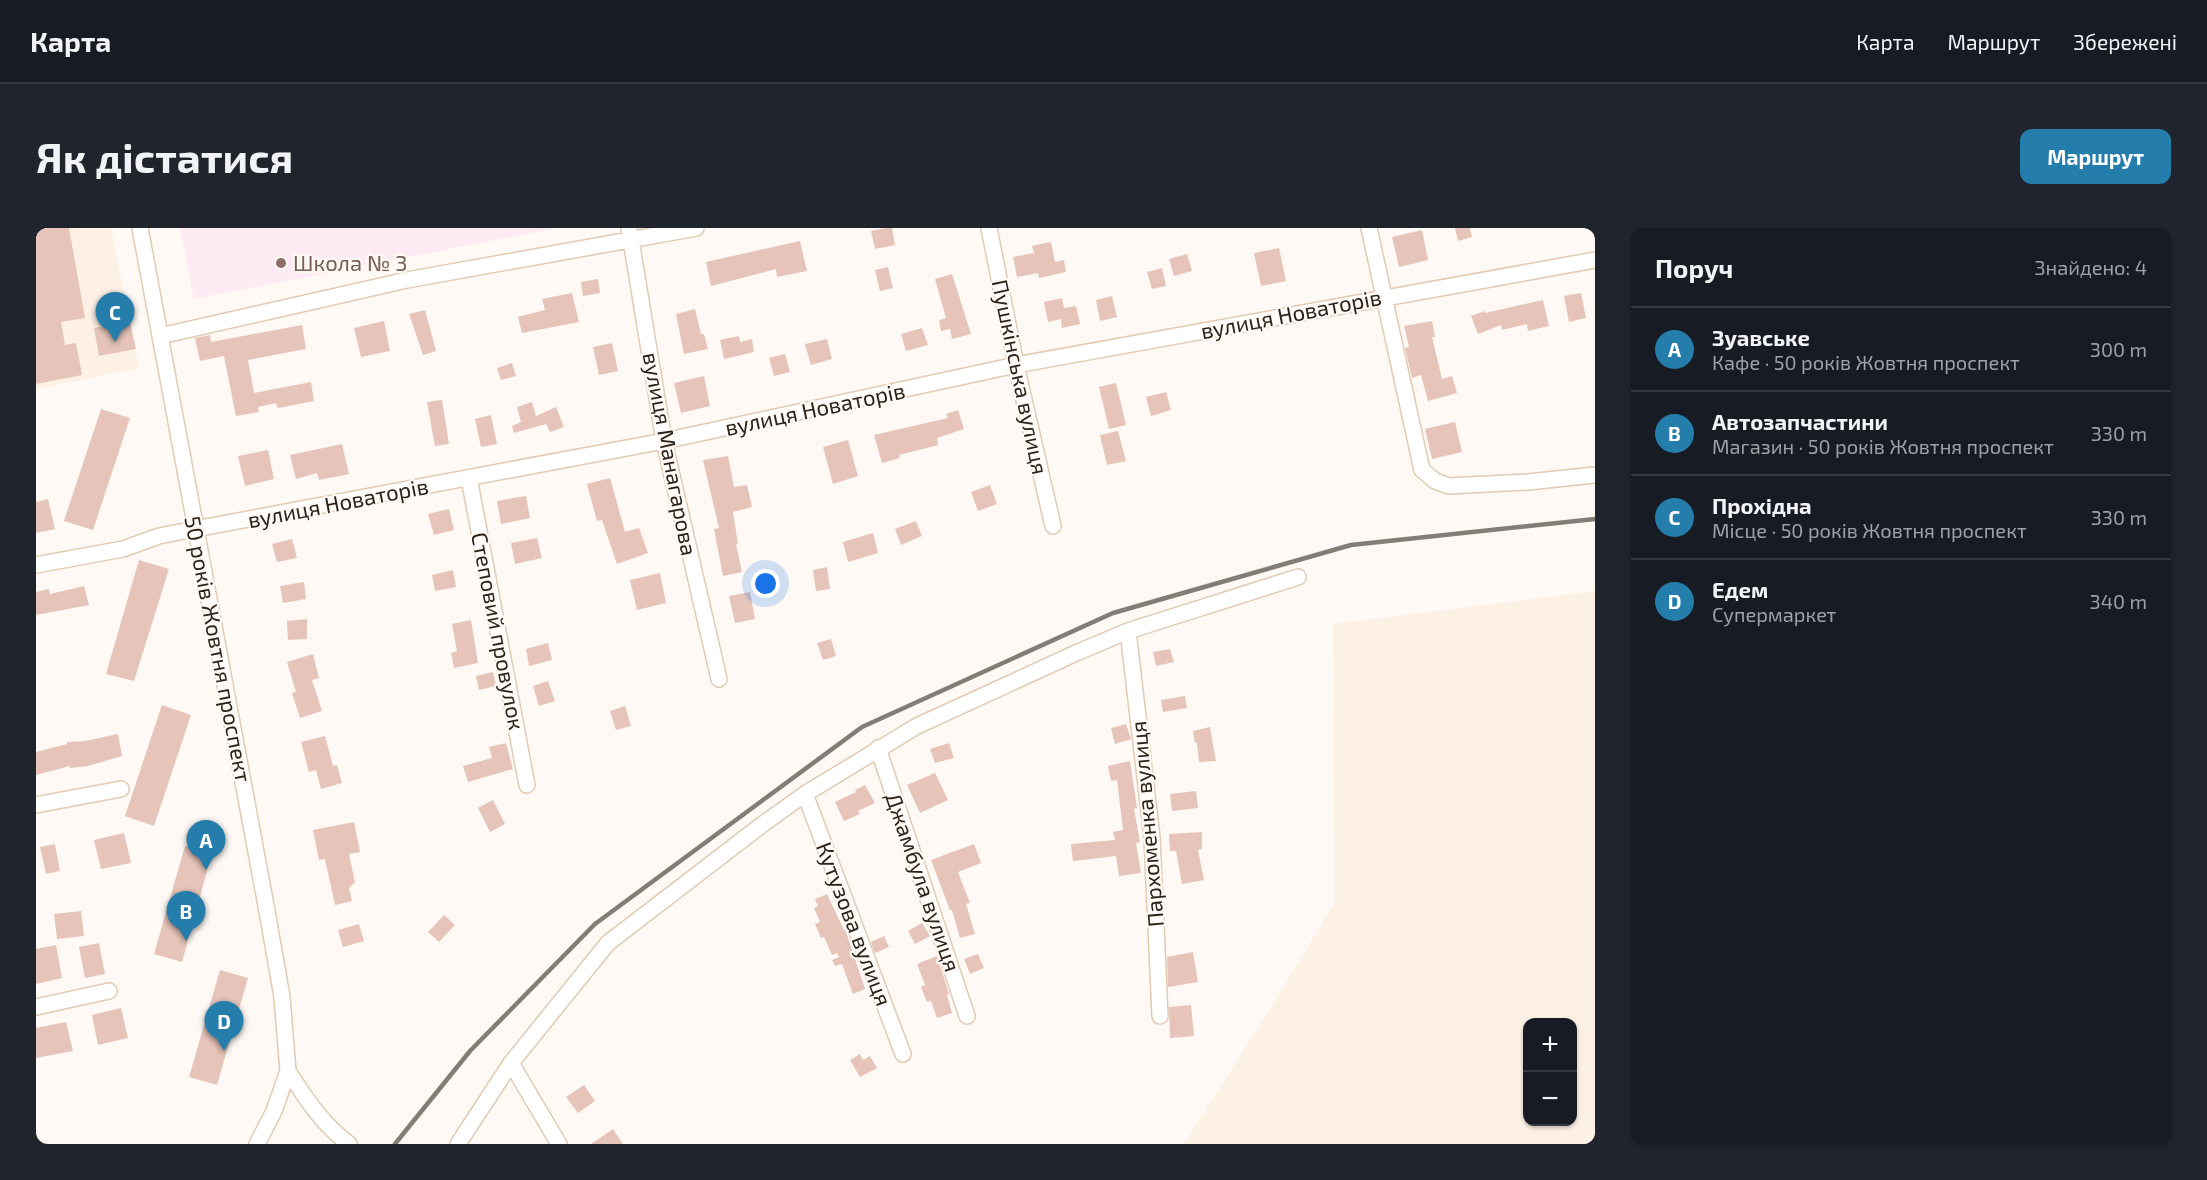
<!DOCTYPE html>
<html lang="uk">
<meta charset="utf-8">
<style>
:root{--surface:#171b24;--page:#20242c;--text:#f1f3f6;--muted:#9ea1a6;--line:#363941;--accent:#257dac}
body{margin:0;font-family:"Exo 2",sans-serif;background:var(--page);color:var(--text)}
.controls{position:absolute;right:18px;bottom:18px;display:grid;overflow:hidden;border-radius:12px;box-shadow:0 2px 4px #0004}
.controls button{width:54px;height:54px;display:grid;place-items:center;padding:0;border:0;border-bottom:2px solid var(--line);background:var(--surface);color:var(--text);font:30px sans-serif}
.you{position:absolute;left:730px;top:356px;width:21px;height:21px;margin:-15px;border:4px solid #fff;border-radius:50%;background:#1a73e8;box-shadow:0 0 0 9px #1a73e833}
.badge{display:grid;place-items:center;width:39px;height:39px;border-radius:50%;background:var(--accent);color:#fff;font-size:20px;font-weight:700}
.pin{position:absolute;translate:-50% -50px;filter:drop-shadow(0 2px 3px #0008)}
.pin::after{content:'';position:absolute;top:32px;width:21px;height:18px;background:inherit;clip-path:polygon(0 0,100% 0,50% 100%)}
.list{margin:0;padding:0;list-style:none}
h2{display:flex;justify-content:space-between;align-items:center;height:78px;margin:0;padding:0 24px;font-size:26px}
h2 small{font-size:20px;font-weight:400;color:var(--muted)}
.list li{display:grid;grid-template-columns:39px 1fr auto;gap:18px;align-items:center;box-sizing:border-box;height:84px;padding:0 24px;border-top:2px solid var(--line)}
.list b{display:block;font-size:22px;white-space:nowrap}
.list p{margin:0;font-size:20px;white-space:nowrap;color:var(--muted)}
.list em{font-size:20px;font-style:normal;color:var(--muted)}
.map{position:relative;flex:none;width:1559px;height:916px;overflow:hidden;border-radius:12px}
header{display:flex;align-items:center;gap:36px;box-sizing:border-box;height:84px;padding:0 30px;background:var(--surface);border-bottom:2px solid var(--line)}
header strong{font-size:28px}
nav{display:flex;gap:33px;margin-inline-start:auto;font-size:21px}
.intro{display:flex;align-items:center;justify-content:space-between;box-sizing:border-box;height:144px;padding:0 36px}
h1{margin:0;font-size:42px}
.button{padding:15px 27px;border-radius:12px;background:var(--accent);color:#fff;font-size:21px;font-weight:700}
main{display:flex;gap:36px;padding:0 36px}
aside{flex:1;background:var(--surface);border-radius:12px;box-shadow:0 2px 4px #0004}
.map>svg:first-child{display:block}
.built{fill:#fdf1e5;fill-rule:evenodd}
.education{fill:#feeaf2}
.building{fill:#e6c4b9}
.lines{fill:none;stroke-linecap:round;stroke-linejoin:round}
.minor-casing{stroke:#e2cab3;stroke-width:18}
.minor{stroke:#fff;stroke-width:15}
.rail{stroke:#847d76;stroke-width:4.5}
.education-dot{fill:#8d6e63;stroke:#fef9f4;stroke-width:2}
.labels{text-anchor:middle;stroke-width:4.5;stroke-linejoin:round;paint-order:stroke}
.education-label{font-size:22px;fill:#785e54;stroke:#fef9f4;text-anchor:start}
.street-label{font-size:22px;fill:#2b231a;stroke:#fef9f4}
</style>
<header>
<strong>Карта</strong>
<nav><a>Карта</a><a>Маршрут</a><a>Збережені</a></nav>
</header>
<div class="intro"><h1>Як дістатися</h1><a class="button">Маршрут</a></div>
<main>
<div class="map">
<svg width="1559" height="916" viewBox="0 0 1559 916">
<rect width="100%" height="100%" fill="#fef9f4"/>
<path class="built" d="M0,0h75l28,140 -103,21z
M1559,363v553h-411l93,-146 58,-96 -2,-278zM1536,794v100h-44v-100z"/>
<path class="education" d="M144,0h376l-362,71z"/>
<path class="building" d="M0,0h33l16,90 -24,4 4,23 11,-2 6,32 -46,9z
M850,0h6l3,17 -20,4 -4,-18z
M1419,0h15l2,9 -14,4z
M1386,2l6,30 -29,7 -7,-30z
M764,13l7,30 -30,6 -1,-8 -65,17 -5,-24z
M1015,14l4,20 9,-2 2,12 -27,6 -1,-5 -21,4 -4,-20 21,-4 -2,-7z
M1243,20l7,33 -25,5 -7,-33z
M1151,26l5,17 -18,5 -5,-17z
M852,39l5,21 -13,3 -5,-21z
M1126,40l4,18 -14,3 -5,-17z
M916,46l19,60 -19,5 -2,-10 -9,2 -2,-11 7,-2 -11,-39z
M562,51l2,14 -17,3 -2,-14z
M536,65l7,29 -57,11 -4,-16 27,-7 -3,-11z
M1545,65l5,25 -17,4 -5,-26z
M1076,68l5,21 -17,4 -4,-21z
M1026,70l2,10 12,-2 4,18 -18,4 -1,-9 -13,3 -4,-20z
M1507,72l6,26 -21,5 -1,-7 -25,6 -1,-5 -23,9 -7,-18 14,-5v2z
M659,81l6,25h3l4,15 -24,5 -8,-40z
M389,82l11,41 -13,4 -14,-41z
M348,93l6,30 -29,6 -7,-29z
M1396,93l3,16h-3l10,42 10,-3 5,17 -29,8 -7,-26 -9,3 -7,-30 4,-1 -5,-21z
M94,94l6,27 -37,7 -5,-28z
M266,97l4,24 -58,11 6,33 57,-11 3,19 -36,7 -2,-5 -18,4 1,5 -23,4 -12,-60 -24,5 -5,-23 15,-3 1,7z
M886,100l6,17 -22,6 -5,-17z
M703,108l1,6 12,-3 2,13 -30,7 -4,-19z
M791,111l5,20 -21,6 -6,-21z
M576,115l6,28 -19,4 -6,-28z
M749,126l5,18 -16,4 -5,-18z
M476,135l4,13 -15,4 -4,-12z
M668,148l6,30 -29,7 -7,-30z
M1080,155l10,42 -17,4 -10,-42z
M1130,164l5,18 -20,6 -5,-19z
M406,172l7,44 -14,2 -8,-44z
M496,174l4,14 20,-9 8,20 -14,5 -4,-8 -32,9 -2,-7 9,-4 -4,-15z
M65,181l29,9 -37,112 -29,-9z
M922,182l6,19 -27,9 1,7 -39,10 1,3 -18,5 -8,-28 74,-17 -2,-4z
M455,187l6,29 -16,3 -6,-28z
M1419,194l7,30 -30,7 -7,-30z
M1082,203l8,30 -19,4 -7,-30z
M812,212l10,36 -25,8 -10,-37z
M306,216l7,30 -30,6 -2,-7 -21,6 -6,-24z
M232,222l6,29 -29,7 -7,-30z
M692,228l6,31 13,-2 5,22 -19,5 5,32h-2l6,28 -19,4 -9,-47 5,-1 -16,-68z
M574,250l15,54 14,-4 9,25 -31,11 -15,-44 -5,1 -10,-37z
M954,257l7,19 -19,7 -7,-19z
M490,268l4,22 -29,6 -4,-23z
M12,271l7,30 -19,4v-31z
M413,281l5,21 -20,5 -6,-21z
M880,293l6,15 -21,9 -6,-16z
M837,305l5,20 -30,9 -5,-20z
M501,310l5,20 -27,6 -4,-21z
M256,311l5,19 -20,4 -5,-18z
M103,332l30,9 -35,112 -28,-7z
M791,339l3,22 -14,2 -3,-21z
M417,342l3,17 -21,4 -3,-16z
M624,345l6,30 -29,7 -7,-30z
M268,354l2,17 -23,4 -3,-17z
M48,358l5,19 -53,10v-23l13,-3 1,5z
M714,364l5,27 -20,4 -6,-27z
M271,391v20l-19,1 -1,-19z
M435,392l7,43 -24,5 -3,-15 6,-2 -5,-27z
M795,411l5,17 -13,4 -6,-17z
M512,415l4,17 -23,6 -3,-17z
M1134,421l4,13 -18,4 -3,-14z
M277,426l6,24 -7,2 10,31 -22,7 -8,-25 4,-1 -9,-30z
M457,444l3,14 -17,4 -3,-14z
M512,453l7,20 -16,5 -6,-20z
M1149,468l2,12 -24,4 -2,-12z
M126,477l29,10 -37,111 -29,-10z
M589,478l6,20 -15,4 -6,-19z
M1090,496l5,15 -16,5 -4,-16z
M1174,499l6,34 -17,1 -2,-19h-2l-2,-12z
M82,506l4,22 -34,10 -18,2v-2l-34,9v-23l31,-8v-2l18,-1z
M289,508l8,30 4,-1 5,18 -21,6 -5,-19 -7,2 -8,-30z
M470,515l7,26 -45,13 -5,-16 29,-8 -3,-11z
M913,515l5,15 -19,5 -5,-14z
M1094,533l7,47 -3,1 6,33 -4,1 5,30 -22,3 -3,-20 -43,5 -2,-17 44,-4 -2,-8 10,-2 -6,-50 -6,1 -3,-15z
M899,545l13,27 -28,13 -13,-28z
M829,557l10,18 -17,8 2,3 -16,7 -9,-19 21,-10 -1,-2z
M1160,563l2,17 -26,3 -2,-17z
M457,572l12,24 -15,8 -12,-24z
M318,594l6,30 -11,2 6,28 -6,6 3,13 -17,4 -10,-46 -6,1 -6,-30z
M1166,604v17l-4,1 6,30 -22,4 -6,-33h-6l-1,-17z
M88,605l7,30 -30,6 -7,-29z
M19,616l5,27 -14,3 -6,-27z
M938,616l7,19 -23,9 12,31 -4,1 9,30 -15,4 -8,-28h-2l-19,-50z
M149,618l27,7 -30,109 -28,-8z
M791,666l17,36 1,-1 20,60 -12,5 -11,-30 -7,2 -3,-6 7,-3 -2,-4 -5,2 -8,-18 -3,1 -6,-14 5,-2 -6,-14 4,-2 -3,-7z
M45,683l3,25 -27,3 -3,-25z
M408,687l11,10 -16,17 -11,-10z
M886,695l8,13 -15,8 -7,-13z
M323,696l5,17 -21,6 -5,-17z
M848,708l5,11 -14,6 -4,-11z
M63,715l6,31 -20,4 -6,-31z
M20,717l6,33 -26,6v-35z
M1157,724l5,30 -30,5 -1,-30z
M942,726l6,14 -14,6 -6,-15z
M901,728l12,38 -2,1 5,18 -15,5 -6,-17 -4,1 -6,-15 4,-2 -8,-21z
M184,742l28,8 -31,107 -28,-8z
M1155,777l3,31 -24,2 -1,-31z
M85,780l7,30 -30,7 -6,-30z
M30,794l7,29 -37,7v-30z
M824,826l3,6 7,-4 7,12 -17,9 -10,-17z
M548,857l11,16 -17,12 -12,-16z
M577,901l10,15h-32z"/>
<g class="lines">
<g class="minor-casing">
<path id="minor" d="M104,0l127,683 15,86 6,74 -14,40 -17,33
M593,0l35,213 55,238
M953,0l27,137 37,161
M1333,0l53,242 13,11 14,5 79,-4 67,-7
M124,108l247,-56 289,-52
M433,250l58,307
M0,337l87,-16 36,-13 36,-7 469,-88 352,-76 579,-105
M1092,403l24,206 8,179
M842,520l89,268
M769,566l98,260
M0,577l85,-16
M0,779l73,-16
M475,835l48,81
M252,843c18,28 35,54 61,73
M422,916l53,-81 97,-120 155,-119 42,-30 112,-68 159,-73 52,-22 170,-54"/>
</g>
<use href="#minor" class="minor"/>
<path class="rail" d="M359,916l75,-93 125,-127 267,-197 251,-114 238,-68 244,-26"/>
</g>
<circle class="education-dot" cx="245" cy="35" r="6"/>
<g class="labels">
<g class="education-label">
<text x="257" y="43">Школа № 3</text>
</g>
<g class="street-label">
<text transform="translate(1255 86) rotate(-11)" y="8">вулиця Новаторів</text>
<text transform="translate(984 149) rotate(78)" y="8">Пушкінська вулиця</text>
<text transform="translate(779 181) rotate(-12)" y="8">вулиця Новаторів</text>
<text transform="translate(634 226) rotate(79)" y="8">вулиця Манагарова</text>
<text transform="translate(302 275) rotate(-11)" y="8">вулиця Новаторів</text>
<text transform="translate(462 403) rotate(79)" y="8">Степовий провулок</text>
<text transform="translate(182 421) rotate(79)" y="8">50 років Жовтня проспект</text>
<text transform="translate(1111 596) rotate(-95)" y="8">Пархоменка вулиця</text>
<text transform="translate(887 654) rotate(71)" y="8">Джамбула вулиця</text>
<text transform="translate(818 696) rotate(69)" y="8">Кутузова вулиця</text>
</g>
</g>
</svg>
<div class="controls">
<button>+</button>
<button>−</button>
</div>
<div class="you"></div>
<div class="pin badge" style="left:170px;top:642px">A</div>
<div class="pin badge" style="left:150px;top:713px">B</div>
<div class="pin badge" style="left:79px;top:114px">C</div>
<div class="pin badge" style="left:188px;top:823px">D</div>
</div>
<aside>
<h2>Поруч<small>Знайдено: 4</small></h2>
<ul class="list">
<li><span class="badge">A</span><div><b>Зуавське</b><p>Кафе · 50 років Жовтня проспект</p></div><em>300 m</em></li>
<li><span class="badge">B</span><div><b>Автозапчастини</b><p>Магазин · 50 років Жовтня проспект</p></div><em>330 m</em></li>
<li><span class="badge">C</span><div><b>Прохідна</b><p>Місце · 50 років Жовтня проспект</p></div><em>330 m</em></li>
<li><span class="badge">D</span><div><b>Едем</b><p>Супермаркет</p></div><em>340 m</em></li>
</ul>
</aside>
</main>
